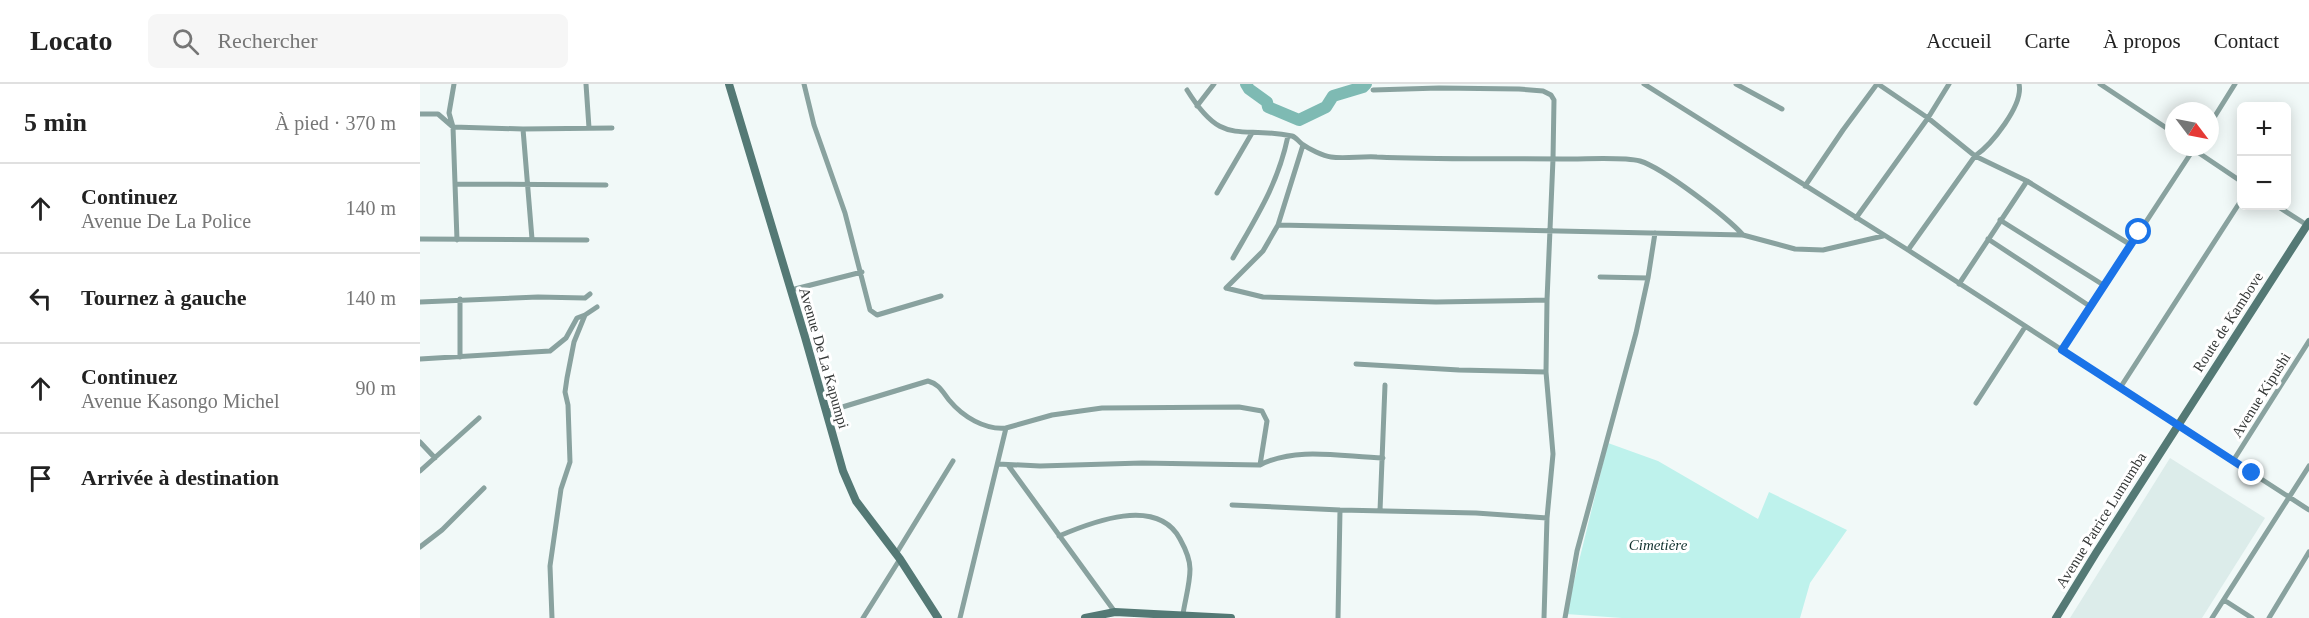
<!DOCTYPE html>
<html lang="fr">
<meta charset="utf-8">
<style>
:root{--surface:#fff;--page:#f6f6f6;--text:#222;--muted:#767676;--line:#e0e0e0}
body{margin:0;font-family:Georgia,serif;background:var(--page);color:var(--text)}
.controls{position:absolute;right:18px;top:18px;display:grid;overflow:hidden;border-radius:9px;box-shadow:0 3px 15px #0003}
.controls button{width:54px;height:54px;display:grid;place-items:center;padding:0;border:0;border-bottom:2px solid var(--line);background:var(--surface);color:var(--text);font:30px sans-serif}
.compass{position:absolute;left:1745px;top:18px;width:54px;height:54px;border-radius:50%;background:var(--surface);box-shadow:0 3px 15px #0003;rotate:122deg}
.stop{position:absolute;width:18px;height:18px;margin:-14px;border:4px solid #1a73e8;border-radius:50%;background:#fff}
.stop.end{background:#1a73e8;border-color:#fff;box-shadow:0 2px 6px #0008}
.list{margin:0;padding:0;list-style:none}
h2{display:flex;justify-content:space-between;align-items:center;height:78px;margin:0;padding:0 24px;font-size:26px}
h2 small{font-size:20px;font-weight:400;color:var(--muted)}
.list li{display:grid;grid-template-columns:39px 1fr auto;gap:18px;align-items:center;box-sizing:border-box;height:90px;padding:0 24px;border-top:2px solid var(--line)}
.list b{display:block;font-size:22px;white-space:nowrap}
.list p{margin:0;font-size:20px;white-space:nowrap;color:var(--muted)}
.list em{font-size:20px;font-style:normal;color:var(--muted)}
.icon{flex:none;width:33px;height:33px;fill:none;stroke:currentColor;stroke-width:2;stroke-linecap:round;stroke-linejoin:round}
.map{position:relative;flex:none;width:1889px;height:534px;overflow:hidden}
header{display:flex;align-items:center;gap:36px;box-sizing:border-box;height:84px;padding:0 30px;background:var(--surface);border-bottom:2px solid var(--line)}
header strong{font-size:28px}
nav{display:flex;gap:33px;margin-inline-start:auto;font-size:21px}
.search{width:420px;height:54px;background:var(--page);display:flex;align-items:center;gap:15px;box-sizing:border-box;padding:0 21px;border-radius:9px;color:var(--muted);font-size:22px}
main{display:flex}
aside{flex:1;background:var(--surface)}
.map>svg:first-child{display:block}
.built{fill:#dcecea}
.green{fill:#bef2ec}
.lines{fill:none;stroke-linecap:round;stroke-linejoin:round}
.river{stroke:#7ebab3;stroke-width:12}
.street{stroke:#89a29f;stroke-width:5}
.secondary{stroke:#547975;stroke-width:8}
.route{stroke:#1a73e8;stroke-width:8}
.labels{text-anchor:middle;stroke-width:6;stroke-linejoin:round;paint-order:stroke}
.street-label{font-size:15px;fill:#353837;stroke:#fff}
.park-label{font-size:15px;font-style:italic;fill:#11312e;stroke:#fff}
</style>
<header>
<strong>Locato</strong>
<div class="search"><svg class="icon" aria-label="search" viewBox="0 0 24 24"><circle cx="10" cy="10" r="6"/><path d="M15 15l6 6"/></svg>Rechercher</div>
<nav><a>Accueil</a><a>Carte</a><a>À propos</a><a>Contact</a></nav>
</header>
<main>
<aside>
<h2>5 min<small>À pied · 370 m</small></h2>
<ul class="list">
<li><svg class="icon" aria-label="ahead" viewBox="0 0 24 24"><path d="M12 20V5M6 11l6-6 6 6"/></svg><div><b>Continuez</b><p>Avenue De La Police</p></div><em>140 m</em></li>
<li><svg class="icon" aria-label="left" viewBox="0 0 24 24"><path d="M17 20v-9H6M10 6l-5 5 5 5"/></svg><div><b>Tournez à gauche</b></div><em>140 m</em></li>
<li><svg class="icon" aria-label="ahead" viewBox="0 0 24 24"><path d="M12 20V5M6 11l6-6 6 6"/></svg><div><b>Continuez</b><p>Avenue Kasongo Michel</p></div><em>90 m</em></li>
<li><svg class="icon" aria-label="arrive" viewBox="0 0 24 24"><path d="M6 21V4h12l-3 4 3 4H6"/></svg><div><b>Arrivée à destination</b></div></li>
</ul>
</aside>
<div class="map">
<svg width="1889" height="534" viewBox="0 0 1889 534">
<rect width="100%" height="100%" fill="#f1f9f8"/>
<path class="built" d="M1750,374l95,60 -63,100h-132z"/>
<path class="green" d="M1188,359l50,18 100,58 11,-27 78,38 -37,53 -10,35h-178l-56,-4z"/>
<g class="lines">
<path class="river" d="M826,0l3,5 18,13 1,5 31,13 27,-13 7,-11 30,-9 3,-3"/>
<path class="street" d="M34,0l-5,29 4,14 4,113
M166,0l3,44
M384,0l10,41 31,88 25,97 7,5 64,-19
M1224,0l264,166 401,260
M1316,0l46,25
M1458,0l50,34 47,38 52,25 104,64
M1680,0l74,49
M767,6c36,58 50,35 105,46 4,1 6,5 10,8 7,5 21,12 29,13 13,2 32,-1 46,0 65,3 130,1 195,2 18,0 52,-2 68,2 23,7 87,56 103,74
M953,6l66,-2 80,1 24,2 8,4 3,5 -1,59 -6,141 -1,72 7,82 -6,64 -3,100
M777,22l17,-22
M0,30h18l15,13 70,2 9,110
M1790,40l25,-40
M103,45l89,-1
M1770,63l52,35
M35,100l151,1
M1385,102l38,-56 34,-46
M797,109l35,-60
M1857,122l30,19
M1436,134l72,-100 21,-34
M1580,136l105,66
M858,141l465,10 52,14 28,1 60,-14
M0,155l167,1
M1568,155l103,68
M1488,166l67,-94c16,-11 49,-51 44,-72
M813,174c24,-42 45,-74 55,-122
M1180,193l48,1
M1539,200l68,-103
M806,204l37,9 173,5 111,-2
M806,204l37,-37 15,-26 25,-80
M371,206l71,-18
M0,218l118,-5 47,1 5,-4
M1642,266l133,-203
M40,273v-58
M0,275l130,-8 16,-13 11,-20 8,-3
M936,280l103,6 87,2
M1700,304l122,-189
M1556,319l49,-76
M406,328l102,-31c11,3 14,10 21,19 14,17 36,30 57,28
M0,358l15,16
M1813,377l76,-120
M578,380l42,2 102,-3 118,2c37,-19 83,-8 123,-7
M588,381l107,147
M0,387l59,-53
M812,421l108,5 136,3 71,5
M960,427l5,-126
M639,452c33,-14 98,-40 121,3 5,9 10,19 10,30 0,15 -5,31 -7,45
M0,463l22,-17 42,-42
M476,470l57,-93
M1804,516l28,18
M132,534l-2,-52 11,-77 9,-27 -2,-57 -3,-13 2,-14 7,-36 11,-27 12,-8
M443,534l37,-59
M540,534l46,-190 46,-13 50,-7 137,-1 23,4 5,10 -7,44
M918,534l2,-108
M1145,534l12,-67 59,-218 12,-55 7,-45
M1792,534l97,-152
M1849,534l40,-66"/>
<path class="secondary" d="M309,0l76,253 38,134 13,30 44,58 38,59
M665,534l30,-6 116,6
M1636,534l40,-65 213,-331"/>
</g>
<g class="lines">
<path class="route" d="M1719,148l-77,118 190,123"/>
</g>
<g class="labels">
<g class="street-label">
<text transform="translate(1808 238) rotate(-57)" y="5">Route de Kambove</text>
<text transform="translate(404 274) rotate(74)" y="5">Avenue De La Kapumpi</text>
<text transform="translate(1841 311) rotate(-58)" y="5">Avenue Kipushi</text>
<text transform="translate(1681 436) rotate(-58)" y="5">Avenue Patrice Lumumba</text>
</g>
<g class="park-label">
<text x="1238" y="466">Cimetière</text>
</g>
</g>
</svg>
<div class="controls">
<button>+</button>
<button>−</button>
</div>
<svg class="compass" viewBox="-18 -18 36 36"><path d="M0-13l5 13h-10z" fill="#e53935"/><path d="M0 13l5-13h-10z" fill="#767676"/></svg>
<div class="stop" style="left:1719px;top:148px"></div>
<div class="stop end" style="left:1832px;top:389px"></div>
</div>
</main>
